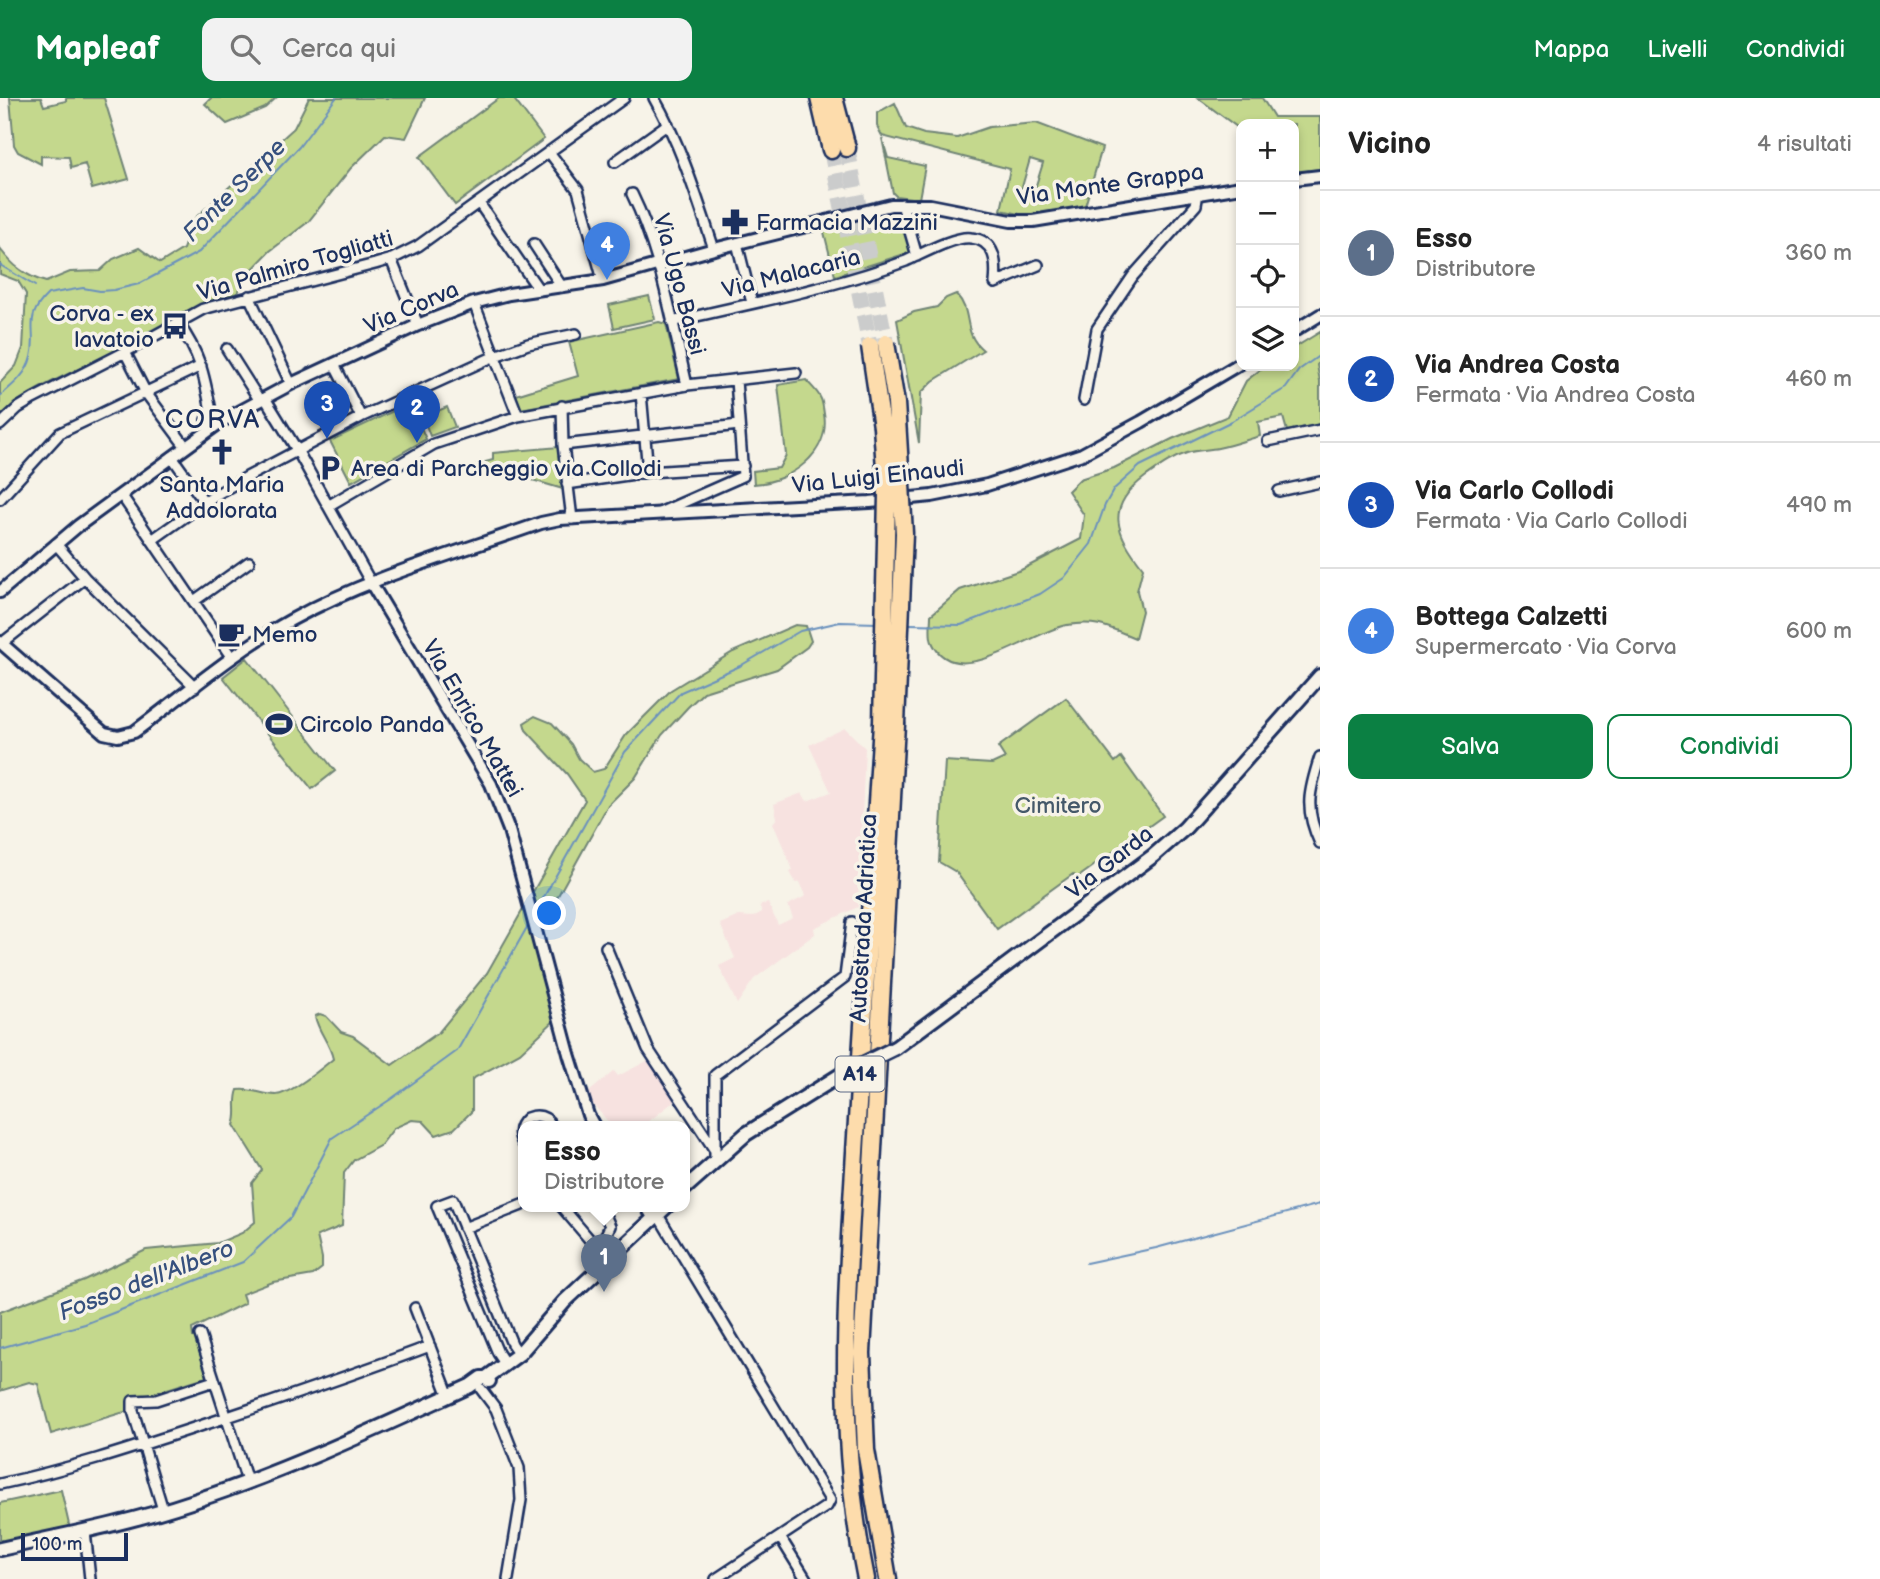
<!DOCTYPE html>
<html lang="it">
<meta charset="utf-8">
<style>
:root{--surface:#fff;--page:#f2f2f2;--text:#222;--muted:#767676;--line:#e0e0e0;--accent:#0b8043}
body{margin:0;font-family:"Balsamiq Sans",sans-serif;background:var(--page);color:var(--text)}
.controls{position:absolute;right:21px;top:21px;display:grid;overflow:hidden;border-radius:14px;box-shadow:0 4px 10px #0003}
.controls button{width:63px;height:63px;display:grid;place-items:center;padding:0;border:0;border-bottom:2px solid var(--line);background:var(--surface);color:var(--text);font:35px sans-serif}
.scale{position:absolute;left:21px;bottom:18px;width:107px;box-sizing:border-box;padding-left:7px;border:4px solid #1b2f5e;border-top:0;font-size:19px;line-height:24px;white-space:nowrap;color:#1b2f5e;-webkit-text-stroke:5px #f7f3e8;paint-order:stroke}
.you{position:absolute;left:550px;top:816px;width:24px;height:24px;margin:-18px;border:5px solid #fff;border-radius:50%;background:#1a73e8;box-shadow:0 0 0 10px #1a73e833}
.badge{display:grid;place-items:center;width:46px;height:46px;border-radius:50%;background:var(--accent);color:#fff;font-size:23px;font-weight:700}
.pin{position:absolute;translate:-50% -58px;filter:drop-shadow(0 2px 4px #0008)}
.pin::after{content:'';position:absolute;top:37px;width:24px;height:21px;background:inherit;clip-path:polygon(0 0,100% 0,50% 100%)}
.popup{position:absolute;left:518px;top:1023px;width:172px;height:91px;box-sizing:border-box;display:grid;place-content:center;border-radius:14px;background:var(--surface);filter:drop-shadow(0 2px 5px #0005);font-size:23px;white-space:nowrap;color:var(--muted)}
.popup b{font-size:26px;color:var(--text)}
.popup::after{content:'';position:absolute;left:50%;top:100%;margin-left:-14px;border:14px solid transparent;border-top-color:var(--surface)}
.list{margin:0;padding:0;list-style:none}
h2{display:flex;justify-content:space-between;align-items:center;height:91px;margin:0;padding:0 28px;font-size:30px}
h2 small{font-size:23px;font-weight:400;color:var(--muted)}
.list li{display:grid;grid-template-columns:46px 1fr auto;gap:21px;align-items:center;box-sizing:border-box;height:126px;padding:0 28px;border-top:2px solid var(--line)}
.list b{display:block;font-size:26px;white-space:nowrap}
.list p{margin:0;font-size:23px;white-space:nowrap;color:var(--muted)}
.list em{font-size:23px;font-style:normal;color:var(--muted)}
.actions{display:flex;gap:14px;padding:21px 28px}
.actions a{flex:1;padding:16px 0;border:2px solid var(--accent);border-radius:14px;text-align:center;font-size:24px;color:var(--accent)}
.actions .main{background:var(--accent);color:#fff}
.icon{flex:none;width:38px;height:38px;fill:none;stroke:currentColor;stroke-width:2;stroke-linecap:round;stroke-linejoin:round}
.map{position:relative;flex:none;width:1320px;height:1481px;overflow:hidden}
header{display:flex;align-items:center;gap:42px;box-sizing:border-box;height:98px;padding:0 35px;background:var(--accent);color:#fff}
header strong{font-size:33px}
nav{display:flex;gap:38px;margin-inline-start:auto;font-size:24px}
.search{width:490px;height:63px;background:var(--page);display:flex;align-items:center;gap:18px;box-sizing:border-box;padding:0 24px;border-radius:14px;color:var(--muted);font-size:26px}
main{display:flex}
aside{flex:1;background:var(--surface)}
.map>svg:first-child{display:block}
.built{fill:#f7e2e0}
.green{fill:#c4d88d;stroke:#708476;stroke-width:2;fill-rule:evenodd}
.lines{fill:none;stroke-linecap:round;stroke-linejoin:round}
.stream{stroke:#6b91bd;stroke-width:2}
.motorway-tunnel{stroke:#cbcccc;stroke-width:16;stroke-dasharray:16 8;stroke-linecap:butt}
.minor-casing{stroke:#1b2f5e;stroke-width:14}
.tertiary-casing{stroke:#1b2f5e;stroke-width:16}
.secondary-casing{stroke:#1b2f5e;stroke-width:18}
.motorway-casing{stroke:#1b2f5e;stroke-width:21}
.minor{stroke:#f7f3e8;stroke-width:9}
.tertiary{stroke:#f7f3e8;stroke-width:10}
.secondary{stroke:#f7f3e8;stroke-width:12}
.motorway{stroke:#fddcac;stroke-width:16}
.secondary-bridge-casing{stroke:#1b2f5e;stroke-width:18;stroke-linecap:butt}
.motorway-bridge-casing{stroke:#1b2f5e;stroke-width:21;stroke-linecap:butt}
.secondary-bridge{stroke:#f7f3e8;stroke-width:12}
.motorway-bridge{stroke:#fddcac;stroke-width:16}
.labels{text-anchor:middle;stroke-width:7;stroke-linejoin:round;paint-order:stroke}
.shield{fill:#f7f3e8;stroke:#5d6a87;stroke-width:2}
.shield-label{font-size:21px;font-weight:bold;fill:#1b2f5e}
.street-label{font-size:23px;fill:#1b2f5e;stroke:#f7f3e8}
.poi-label{font-size:23px;fill:#1b2f5e;stroke:#f7f3e8;text-anchor:start}
.park-label{font-size:23px;fill:#45596a;stroke:#f7f3e8}
.water-label{font-size:24px;font-style:italic;fill:#36507e;stroke:#f7f3e8}
.quarter-label{font-size:26px;letter-spacing:2px;fill:#1b2f5e;stroke:#f7f3e8}
</style>
<header>
<strong>Mapleaf</strong>
<div class="search"><svg class="icon" aria-label="search" viewBox="0 0 24 24"><circle cx="10" cy="10" r="6"/><path d="M15 15l6 6"/></svg>Cerca qui</div>
<nav><a>Mappa</a><a>Livelli</a><a>Condividi</a></nav>
</header>
<main>
<div class="map">
<svg width="1320" height="1481" viewBox="0 0 1320 1481">
<rect width="100%" height="100%" fill="#f7f3e8"/>
<filter id="ink" filterUnits="userSpaceOnUse"><feTurbulence type="fractalNoise" baseFrequency=".0143" numOctaves="2"/><feDisplacementMap in="SourceGraphic" scale="14" xChannelSelector="R" yChannelSelector="G"/><feConvolveMatrix kernelMatrix="1 2 1 2 8 2 1 2 1" color-interpolation-filters="sRGB"/></filter>
<g filter="url(#ink)">
<path class="built" d="M845,630l20,20 -7,159 -44,21 1,6 -61,45 -17,25 -18,-38 16,-8 -15,-34 19,-8 14,1 9,-5 -3,-6 9,-3 10,22 15,-7 -5,-13 18,-9 -6,-14 -4,1 -6,-11 3,-2 -20,-47 4,-5 -3,-14 28,-11 5,8 24,-9 -22,-47z
M649,962l28,39 -34,27h-31l-21,-24 -2,-10 25,-21 4,5z"/>
<path class="green" d="M10,0h31l3,8 22,-5v-3h38l25,81 -37,10 -7,-25 -14,4 -2,-11 -28,-1v8l-23,-12 -4,-7z
M211,0h65l-11,10 -38,16 -22,-20z
M309,0h116l-19,40 -21,-3 -34,33 -43,54 -38,29 -26,27 -6,15c-45,10 -77,35 -116,55 -33,18 -99,42 -122,69v-34l16,-17 7,-18 3,-54 -8,-13 -18,-7v-25c13,17 25,27 46,33l24,-10 30,-1 13,-12 26,-11 21,15 23,-14 11,-30 100,-91z
M499,0h14l31,41 -89,66 -36,-48z
M1198,0h64l12,19h46v52l-22,3 -4,-3v-45h-53v6z
M895,5l11,25 18,6 33,4 32,-11 47,-4 66,25 -17,58 -56,10 -28,-6 9,-41 -128,-33 -5,-10v-13zM1030,61l13,4 -11,35 -12,-4z
M882,40l6,20 37,8 -6,33 -23,-3 -3,-3z
M895,111l5,3 11,40 -76,24 -12,-48z
M956,196c18,19 5,38 27,56l-50,31 -12,12 -2,50 -22,-123 17,-8 23,-5 9,-9z
M649,198l6,23 -41,9 -5,-23z
M659,224l7,2 13,55 -158,30 -5,-14 62,-19 -9,-34z
M1320,234v29l-3,4 3,16v43l-33,7 -4,-14 -25,5 2,14c-14,4 -27,9 -42,12 -10,2 -21,2 -31,5 -16,5 -29,15 -42,24 -41,31 -29,56 -2,91l-6,23 5,20 -7,27c-27,-11 -38,-18 -68,-13 -35,6 -112,69 -135,17 -3,-7 -1,-19 -1,-27l29,-25 61,-20 60,-31 3,-24 -16,-24 12,-12 34,-11 58,-29 56,-23 18,-35 19,-15h29v-18z
M806,282c5,6 11,11 14,17 3,5 3,11 4,17 7,39 -34,68 -70,70l-1,-13 26,-3 7,-13 -8,-70z
M410,305l16,36 -75,43 -21,-41z
M447,309l8,20 -25,9 -7,-19z
M559,349l4,42 -85,-25 15,-4v-7z
M795,527l11,1 5,15 -4,6 -30,22 -73,23 -16,15 -26,28 -27,43 -27,27 -75,136 21,80 -34,32 -48,26v32l-18,18 -18,6 -13,-14 -11,-1 -18,8 -13,17 -27,15 -10,13 -2,53 -25,10 5,22v10l-9,7 -40,7 -31,12 3,9 -53,26 1,8h5l9,33 -1,11 -4,-3 -51,16 4,4 -24,1 -3,12 -77,23 -13,-50 -9,-2 -29,9v-79l84,-32 62,-30 72,-7 24,-10 13,-11 -3,-39 10,-13 -28,-45c5,-12 -1,-22 4,-35 13,-2 25,5 38,5 15,-1 45,-26 57,-36 -3,-16 -15,-27 -18,-43l5,-2 6,2 15,16 12,4 39,29 47,-33 48,-59 98,-173 -18,-26 -41,-44 -2,-7 11,-7 17,7 19,21 8,15 14,13 11,-3 22,-34 45,-45 62,-38z
M247,560l88,113 -23,18 -89,-112z
M1066,600l49,64 6,-5 42,59 -86,62 -4,-4 -76,55 -41,-57 -17,-10 6,-101 47,3 13,-6 -7,-11z
M61,1392l9,39 -70,14v-40z"/>
<g class="lines">
<path class="stream" d="M0,167l35,21
M0,298c13,-11 27,-22 31,-39 7,-27 -9,-38 17,-63l35,-6 17,3 14,-1 25,-6 60,-32 100,-105 37,-49
M908,526l53,1 79,-31 24,-16 27,-34 14,-39 9,-16 26,-23 92,-45 54,-33 13,-18 21,-15
M536,813l89,-159 56,-60 59,-26 60,-35 40,-9 38,1
M1086,1165l70,-15 164,-44
M0,1250l85,-24 158,-62 48,-45 41,-79 59,-39 66,-48 73,-129"/>
<path class="motorway-tunnel" d="M847,50l39,195
M831,52l39,196"/>
<g class="minor-casing">
<path id="minor" d="M654,0c27,47 43,100 60,151
M549,54l29,38 25,90
M615,64l53,-38
M632,96c29,59 40,128 55,191
M479,105l60,87
M902,106l15,52
M737,145l15,60
M534,146l28,43
M391,161l27,66
M249,198l42,88
M474,205l44,113
M672,224c78,-19 158,-33 234,-61 16,-7 48,-25 65,-23 25,2 26,26 24,45l43,-18
M178,225c22,31 26,51 33,88
M227,251l33,52
M125,254l21,41 40,54
M334,266l27,53
M641,295l7,79
M265,300l32,52 74,133
M1084,302l13,-71 36,-53 63,-71 2,-12
M562,308l1,39 9,74
M0,327l18,-17 15,-9 92,-47 78,-43 172,-45 17,-5 26,-13 206,-148
M209,332l-3,-10 5,-9
M1268,343l52,-11
M563,347l176,-20
M172,359l33,46
M567,386l81,-12 95,-6
M1279,393l41,-9
M122,398l110,162
M0,401l60,-66 141,-67
M328,408l106,-62 84,-28 169,-31 109,-12
M659,415l84,-37 -7,-96
M152,442l65,-46 30,-17 114,-60 134,-61 33,-12 48,-10
M56,446l29,34 110,109
M194,503l55,-39
M6,542l79,-62
M1320,659c-11,34 -16,52 0,86
M606,849l42,102 66,100
M524,1047c-7,-11 -6,-19 3,-27 11,-4 19,-2 25,8
M715,1061v-84l130,-98 7,-55
M561,1108l46,54
M658,1117l172,285 -3,6 -111,73
M464,1130l58,-23
M594,1148l11,-9 5,-11 -9,-20
M415,1210l34,88
M200,1237l47,146
M506,1267l-8,-12 -61,-147 16,-6 59,144 7,10
M481,1291l15,20 23,59 2,32 -13,79
M0,1386c66,-14 130,-35 194,-56 79,-26 158,-53 236,-82
M163,1412l-30,-99v-10l23,-1 58,-19
M85,1433l5,48
M780,1439l26,42"/>
</g>
<g class="tertiary-casing">
<path id="tertiary" d="M1294,81l26,-3
M1294,233l26,-16
M371,485l120,201 18,46 60,224 19,61 6,11
M0,494l78,-66 144,-105 69,-37 127,-59 56,-22 35,-9 94,-14 111,-31 177,-44h39l81,16h22l208,-34
M0,544l104,91 14,3 16,-4c51,-38 101,-81 157,-112 78,-43 166,-67 250,-97l19,-4 310,-17 62,-6 55,-11 95,-31 59,-32 100,-59
M646,1108l8,13"/>
</g>
<g class="secondary-casing">
<path id="secondary" d="M895,950l258,-192 32,-28 135,-152
M684,1091l62,-55 96,-60
M486,1280l33,-24 46,-53 102,-95
M0,1451c64,-14 129,-26 191,-47 96,-31 187,-74 279,-116l11,-8h5l3,3"/>
</g>
<g class="motorway-casing">
<path id="motorway" d="M819,0l12,52
M834,0l13,50
M866,1481c-31,-147 -19,-294 -10,-443 9,-138 17,-275 26,-412
M888,1481l-22,-129 -4,-97 34,-629"/>
</g>
<use href="#minor" class="minor"/>
<use href="#tertiary" class="tertiary"/>
<use href="#secondary" class="secondary"/>
<use href="#motorway" class="motorway"/>
<g class="secondary-bridge-casing">
<path id="secondary-bridge" d="M842,976l53,-26"/>
</g>
<g class="motorway-bridge-casing">
<path id="motorway-bridge" d="M886,245l10,60 8,130 -8,191
M870,248l12,81 5,68 -5,229"/>
</g>
<use href="#secondary-bridge" class="secondary-bridge"/>
<use href="#motorway-bridge" class="motorway-bridge"/>
</g>
</g>
<defs>
<g id="pharmacy-bare" transform="scale(2.1)"><path d="M-2-6h4v4h4v4h-4v4h-4v-4h-4v-4h4Z" fill="#1b2f5e" stroke="#f7f3e8" stroke-width="2.5" paint-order="stroke"/></g>
<g id="bus-bare" transform="scale(2.1)"><path d="M-5-6H5V4H4V6H2V4H-2V6H-4V4H-5ZM-3.5-4V0h7V-4ZM-3.5 1.2v1.5H-2V1.2ZM2 1.2v1.5H3.5V1.2Z" fill="#1b2f5e" stroke="#f7f3e8" stroke-width="2.5" paint-order="stroke"/></g>
<g id="church-bare" transform="scale(2.1)"><path d="M-1.2-6h2.4v3.5h3.3v2.4h-3.3V6h-2.4V-.1h-3.3v-2.4h3.3Z" fill="#1b2f5e" stroke="#f7f3e8" stroke-width="2.5" paint-order="stroke"/></g>
<g id="parking-bare" transform="scale(2.1)"><path d="M-3.5-5.5H1a3.5 3.5 0 0 1 0 7H-1V5.5H-3.5ZM-1-3.4V-.6H.8a1.4 1.4 0 0 0 0-2.8Z" fill="#1b2f5e" stroke="#f7f3e8" stroke-width="2.5" paint-order="stroke"/></g>
<g id="cafe-bare" transform="scale(2.1)"><path d="M-5.5-4.5H6V0H3Q3 3.5 0 3.5H-2.5Q-5.5 3.5-5.5 0ZM3-3.2v2h1.7v-2ZM-6 4.5H4V6H-6Z" fill="#1b2f5e" stroke="#f7f3e8" stroke-width="2.5" paint-order="stroke"/></g>
<g id="stadium-bare" transform="scale(2.1)"><path d="M0-5a6.5 5 0 1 0 0 10a6.5 5 0 1 0 0-10ZM-3.5-1.8h7v3.6h-7Z" fill="#1b2f5e" stroke="#f7f3e8" stroke-width="2.5" paint-order="stroke"/></g>
</defs>
<g fill-rule="evenodd">
<use href="#pharmacy-bare" x="735" y="124"/>
<use href="#bus-bare" x="175" y="228"/>
<use href="#church-bare" x="222" y="354"/>
<use href="#parking-bare" x="330" y="370"/>
<use href="#cafe-bare" x="231" y="536"/>
<use href="#stadium-bare" x="279" y="626"/>
</g>
<g class="labels">
<rect class="shield" x="835.5" y="958.5" width="49" height="35" rx="5"/>
<g class="shield-label">
<text x="860" y="983">A14</text>
</g>
<g class="street-label">
<text transform="translate(1110 86) rotate(-8)" y="8">Via Monte Grappa</text>
<text transform="translate(295 167) rotate(-16)" y="8">Via Palmiro Togliatti</text>
<text transform="translate(791 175) rotate(-14)" y="8">Via Malacaria</text>
<text transform="translate(680 186) rotate(75)" y="8">Via Ugo Bassi</text>
<text transform="translate(411 209) rotate(-23)" y="8">Via Corva</text>
<text transform="translate(878 378) rotate(-6)" y="8">Via Luigi Einaudi</text>
<text transform="translate(473 620) rotate(60)" y="8">Via Enrico Mattei</text>
<text transform="translate(1109 764) rotate(-38)" y="8">Via Garda</text>
<text transform="translate(863 820) rotate(-87)" y="8">Autostrada Adriatica</text>
</g>
<g class="poi-label">
<text x="756" y="132">Farmacia Mazzini</text>
<text x="154" y="223" text-anchor="end">Corva - ex<tspan x="154" dy="26">lavatoio</tspan></text>
<text x="351" y="378">Area di Parcheggio via Collodi</text>
<text x="222" y="394" text-anchor="middle">Santa Maria<tspan x="222" dy="26">Addolorata</tspan></text>
<text x="252" y="544">Memo</text>
<text x="300" y="634">Circolo Panda</text>
</g>
<g class="park-label">
<text x="1058" y="715">Cimitero</text>
</g>
<g class="water-label">
<text transform="translate(234 92) rotate(-45)" y="8">Fonte Serpe</text>
<text transform="translate(146 1182) rotate(-21)" y="8">Fosso dell'Albero</text>
</g>
<g class="quarter-label">
<text x="213" y="330">CORVA</text>
</g>
</g>
</svg>
<div class="controls">
<button>+</button>
<button>−</button>
<button><svg class="icon" aria-label="locate" viewBox="0 0 24 24"><circle cx="12" cy="12" r="6"/><path d="M12 2v4M12 18v4M2 12h4M18 12h4"/></svg></button>
<button><svg class="icon" aria-label="layers" viewBox="0 0 24 24"><path d="M12 4l9 5-9 5-9-5zM3 14l9 5 9-5"/></svg></button>
</div>
<div class="scale">100 m</div>
<div class="you"></div>
<div class="pin badge" style="left:604px;top:1194px;background:#5c6f8a">1</div>
<div class="popup"><b>Esso</b>Distributore</div>
<div class="pin badge" style="left:417px;top:345px;background:#1a4fb4">2</div>
<div class="pin badge" style="left:327px;top:341px;background:#1a4fb4">3</div>
<div class="pin badge" style="left:607px;top:182px;background:#3f7fe0">4</div>
</div>
<aside>
<h2>Vicino<small>4 risultati</small></h2>
<ul class="list">
<li><span class="badge" style="background:#5c6f8a">1</span><div><b>Esso</b><p>Distributore</p></div><em>360 m</em></li>
<li><span class="badge" style="background:#1a4fb4">2</span><div><b>Via Andrea Costa</b><p>Fermata · Via Andrea Costa</p></div><em>460 m</em></li>
<li><span class="badge" style="background:#1a4fb4">3</span><div><b>Via Carlo Collodi</b><p>Fermata · Via Carlo Collodi</p></div><em>490 m</em></li>
<li><span class="badge" style="background:#3f7fe0">4</span><div><b>Bottega Calzetti</b><p>Supermercato · Via Corva</p></div><em>600 m</em></li>
</ul>
<div class="actions"><a class="main">Salva</a><a>Condividi</a></div>
</aside>
</main>
